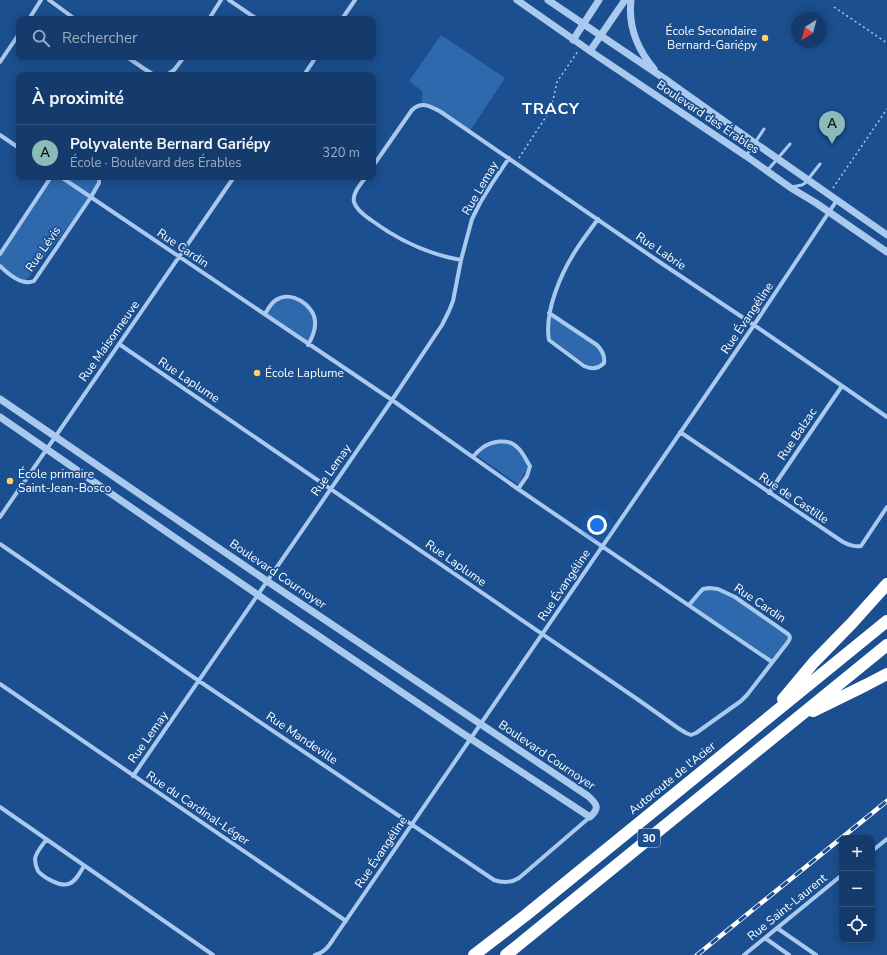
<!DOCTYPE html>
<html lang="fr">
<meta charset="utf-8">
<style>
:root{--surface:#143b6b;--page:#1d4271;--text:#f1f3f6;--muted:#9dadc1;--line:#33557e;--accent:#8bbbb9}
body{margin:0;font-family:"Nunito Sans",sans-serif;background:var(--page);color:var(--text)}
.controls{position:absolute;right:12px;bottom:12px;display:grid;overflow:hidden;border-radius:8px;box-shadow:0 2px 10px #0003}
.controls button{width:36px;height:36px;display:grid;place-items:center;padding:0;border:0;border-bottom:1px solid var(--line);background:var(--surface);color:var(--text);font:20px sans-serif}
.compass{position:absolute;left:791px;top:12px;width:36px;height:36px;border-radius:50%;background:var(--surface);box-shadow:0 2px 10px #0003;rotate:216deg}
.you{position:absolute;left:597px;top:525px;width:14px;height:14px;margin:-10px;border:3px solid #fff;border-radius:50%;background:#1a73e8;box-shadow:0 0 0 6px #1a73e833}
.badge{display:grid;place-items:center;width:26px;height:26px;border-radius:50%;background:var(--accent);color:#111;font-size:13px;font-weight:700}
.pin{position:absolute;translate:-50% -33px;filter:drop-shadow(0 1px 2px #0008)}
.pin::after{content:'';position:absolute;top:21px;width:14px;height:12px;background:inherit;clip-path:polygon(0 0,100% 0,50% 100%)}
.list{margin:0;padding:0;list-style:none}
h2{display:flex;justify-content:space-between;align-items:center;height:52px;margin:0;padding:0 16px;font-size:17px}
h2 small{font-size:13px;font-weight:400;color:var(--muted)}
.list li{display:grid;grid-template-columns:26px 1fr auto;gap:12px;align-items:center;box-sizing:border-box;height:56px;padding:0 16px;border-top:1px solid var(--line)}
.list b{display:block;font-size:15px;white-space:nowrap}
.list p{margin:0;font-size:13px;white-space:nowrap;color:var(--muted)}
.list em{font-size:13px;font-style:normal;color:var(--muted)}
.icon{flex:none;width:22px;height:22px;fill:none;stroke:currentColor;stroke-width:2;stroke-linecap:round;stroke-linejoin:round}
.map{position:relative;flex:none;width:887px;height:955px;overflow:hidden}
.search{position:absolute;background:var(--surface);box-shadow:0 2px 10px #0003;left:16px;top:16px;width:360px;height:44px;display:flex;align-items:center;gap:10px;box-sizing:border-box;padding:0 14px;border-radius:8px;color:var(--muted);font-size:15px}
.panel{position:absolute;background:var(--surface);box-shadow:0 2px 10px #0003;left:16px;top:72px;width:360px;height:108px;border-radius:8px}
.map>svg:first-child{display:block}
.green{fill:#2e69ad}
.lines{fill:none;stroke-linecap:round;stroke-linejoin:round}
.path{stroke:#a9c9ee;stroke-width:1.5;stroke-dasharray:2 3;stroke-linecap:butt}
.service{stroke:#a9c9ee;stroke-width:3}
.minor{stroke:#a9c9ee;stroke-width:4}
.tertiary{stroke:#a9c9ee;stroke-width:7}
.motorway{stroke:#fff;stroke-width:12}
.rail-casing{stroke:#fff;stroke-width:4.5}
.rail{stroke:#1b4f8f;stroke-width:3;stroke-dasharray:9;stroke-linecap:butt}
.poi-dot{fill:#ffd166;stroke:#1b4f8f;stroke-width:1.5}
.labels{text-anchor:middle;stroke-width:3.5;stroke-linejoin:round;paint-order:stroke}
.shield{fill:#1b4f8f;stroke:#bbcadd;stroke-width:1}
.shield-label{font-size:11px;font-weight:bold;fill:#fff}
.poi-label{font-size:12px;fill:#fff;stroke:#1b4f8f;text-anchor:start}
.street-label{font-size:12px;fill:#fff;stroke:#1b4f8f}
.district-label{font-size:16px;font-weight:bold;letter-spacing:1px;fill:#fff;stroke:#1b4f8f}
</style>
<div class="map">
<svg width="887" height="955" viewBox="0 0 887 955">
<rect width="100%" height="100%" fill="#1b4f8f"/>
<path class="green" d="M441,35l64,43 -35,53 -34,-24 -14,-4v-12l-13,-10z
M53,177h46l-8,20 -59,76 -4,5 -4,2 -15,-7 -9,-9v-8z
M287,298l12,3 13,11 2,16 -4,14 -43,-28 5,-7 2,-7z
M550,315l46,31c4,4 8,10 7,17l-4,3 -9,1 -39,-28 -2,-12z
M498,442h8l12,5 10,19 -2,5 -5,8 -2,6 -44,-31 5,-5z
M703,589l23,3 64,44 -18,25 -82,-57z"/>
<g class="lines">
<path class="path" d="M834,7l53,36
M519,158l32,-49 6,-27 21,-31
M833,188l54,-79"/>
<path class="service" d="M746,156l18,-27
M767,171l23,-27
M792,187l10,-2 3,-2 15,-19"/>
<path class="minor" d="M49,0l26,19
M229,0l28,19
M29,19l12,-19
M209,19l12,-19
M342,19l13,-19
M127,57l16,11 11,7
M0,62l19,-28
M167,75l7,-5 10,-13
M304,75l12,-18
M0,135l19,13
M373,166l39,-56c10,-9 18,-4 29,2l220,151 93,62 133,92
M61,177l331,223 126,89 254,173
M366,177c-5,7 -14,16 -12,25 2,7 11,14 17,18 27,20 56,34 90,40
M0,254l51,-77
M0,266c9,9 22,20 34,15l57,-84 8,-14v-6
M549,313l48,32c5,5 8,11 7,18 -6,6 -12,7 -20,3l-35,-26c-5,-28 12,-67 27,-90 7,-11 15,-21 22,-31
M265,314c3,-5 6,-11 11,-14 15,-10 38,5 39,21 1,9 -3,17 -7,24
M119,344l521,357 38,27 8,5 5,2 5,-2 45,-32 6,-6 41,-53c2,-3 3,-5 0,-8l-53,-37 -17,-8 -9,-1 -6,1 -3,3 -11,13
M680,432l163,110c7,3 11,5 18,4l26,-39
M473,457c2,-3 5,-6 9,-9 9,-7 26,-10 35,-1 6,5 9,13 13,19l-3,10 -9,13
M769,493l73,-107
M0,517l234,-340
M0,544l199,137 295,199c9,3 17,3 25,-2l71,-61
M0,684l346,237
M133,776l259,-376 50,-75 7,-14 4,-10 8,-41 11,-41 8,-16 11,-18 18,-27
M0,807l213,148
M46,840c-4,6 -10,12 -11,19 0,4 1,8 3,12 5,6 22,16 30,13 8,-2 12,-12 16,-18
M872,851l15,-12
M777,928l39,27
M765,938l24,17
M315,955c10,-3 13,-8 19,-17l420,-613 83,-125
M744,955l98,-80"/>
<path class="tertiary" d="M517,0l73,51 156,105 45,32 25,15 71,49
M548,0l120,81 87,62 132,92
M631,0c-3,26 7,50 23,69
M573,40l26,-40
M590,51l35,-51
M0,399l267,182 321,215c9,8 12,12 2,21l-131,-86 -201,-136 -258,-178"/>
<path class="motorway" d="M783,699l31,-37 38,-39 35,-39
M813,711l53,-26 21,-11
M474,955l52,-40 361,-294
M506,955l381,-310"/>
<g class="rail-casing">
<path id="rail" d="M697,955l190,-154"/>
</g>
<use href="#rail" class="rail"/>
</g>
<g class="poi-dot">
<circle cx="765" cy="38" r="4"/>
<circle cx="257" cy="373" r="4"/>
<circle cx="10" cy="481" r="4"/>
</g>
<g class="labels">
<rect class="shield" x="638" y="829" width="22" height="18" rx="3"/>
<g class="shield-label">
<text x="649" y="842">30</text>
</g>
<g class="poi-label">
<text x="757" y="35" text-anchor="end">École Secondaire<tspan x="757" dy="14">Bernard-Gariépy</tspan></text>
<text x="265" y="377">École Laplume</text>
<text x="18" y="478">École primaire<tspan x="18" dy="14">Saint-Jean-Bosco</tspan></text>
</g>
<g class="street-label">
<text transform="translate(708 117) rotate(34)" y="4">Boulevard des Érables</text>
<text transform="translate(480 188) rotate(-60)" y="4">Rue Lemay</text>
<text transform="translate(183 248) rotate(34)" y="4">Rue Cardin</text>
<text transform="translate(43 249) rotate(-55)" y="4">Rue Lévis</text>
<text transform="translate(661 251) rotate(34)" y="4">Rue Labrie</text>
<text transform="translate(747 318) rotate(-56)" y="4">Rue Évangéline</text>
<text transform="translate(109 341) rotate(-55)" y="4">Rue Maisonneuve</text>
<text transform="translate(189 380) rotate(34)" y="4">Rue Laplume</text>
<text transform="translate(797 434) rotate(-56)" y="4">Rue Balzac</text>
<text transform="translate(331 470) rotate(-55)" y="4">Rue Lemay</text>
<text transform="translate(794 498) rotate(34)" y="4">Rue de Castille</text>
<text transform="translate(456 563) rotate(35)" y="4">Rue Laplume</text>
<text transform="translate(278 574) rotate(34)" y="4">Boulevard Cournoyer</text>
<text transform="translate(564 585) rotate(-56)" y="4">Rue Évangéline</text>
<text transform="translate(760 603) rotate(34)" y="4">Rue Cardin</text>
<text transform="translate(148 737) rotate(-55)" y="4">Rue Lemay</text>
<text transform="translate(302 738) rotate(34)" y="4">Rue Mandeville</text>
<text transform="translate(547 755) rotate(34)" y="4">Boulevard Cournoyer</text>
<text transform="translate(672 778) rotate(-39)" y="4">Autoroute de l'Acier</text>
<text transform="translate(198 808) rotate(34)" y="4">Rue du Cardinal-Léger</text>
<text transform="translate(381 852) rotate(-56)" y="4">Rue Évangéline</text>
<text transform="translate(787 907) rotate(-39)" y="4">Rue Saint-Laurent</text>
</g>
<g class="district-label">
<text x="551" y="114">TRACY</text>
</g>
</g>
</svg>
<div class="controls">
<button>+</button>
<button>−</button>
<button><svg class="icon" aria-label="locate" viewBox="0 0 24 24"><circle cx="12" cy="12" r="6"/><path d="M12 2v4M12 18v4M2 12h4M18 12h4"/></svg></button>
</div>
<svg class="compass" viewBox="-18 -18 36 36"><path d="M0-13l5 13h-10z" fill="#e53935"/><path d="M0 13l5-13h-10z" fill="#9dadc1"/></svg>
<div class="you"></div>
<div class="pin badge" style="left:832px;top:144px">A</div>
<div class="search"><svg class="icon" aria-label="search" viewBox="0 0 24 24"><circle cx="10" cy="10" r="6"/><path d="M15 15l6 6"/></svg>Rechercher</div>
<section class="panel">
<h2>À proximité<small></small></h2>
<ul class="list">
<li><span class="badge">A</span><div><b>Polyvalente Bernard Gariépy</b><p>École · Boulevard des Érables</p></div><em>320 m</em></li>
</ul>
</section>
</div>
